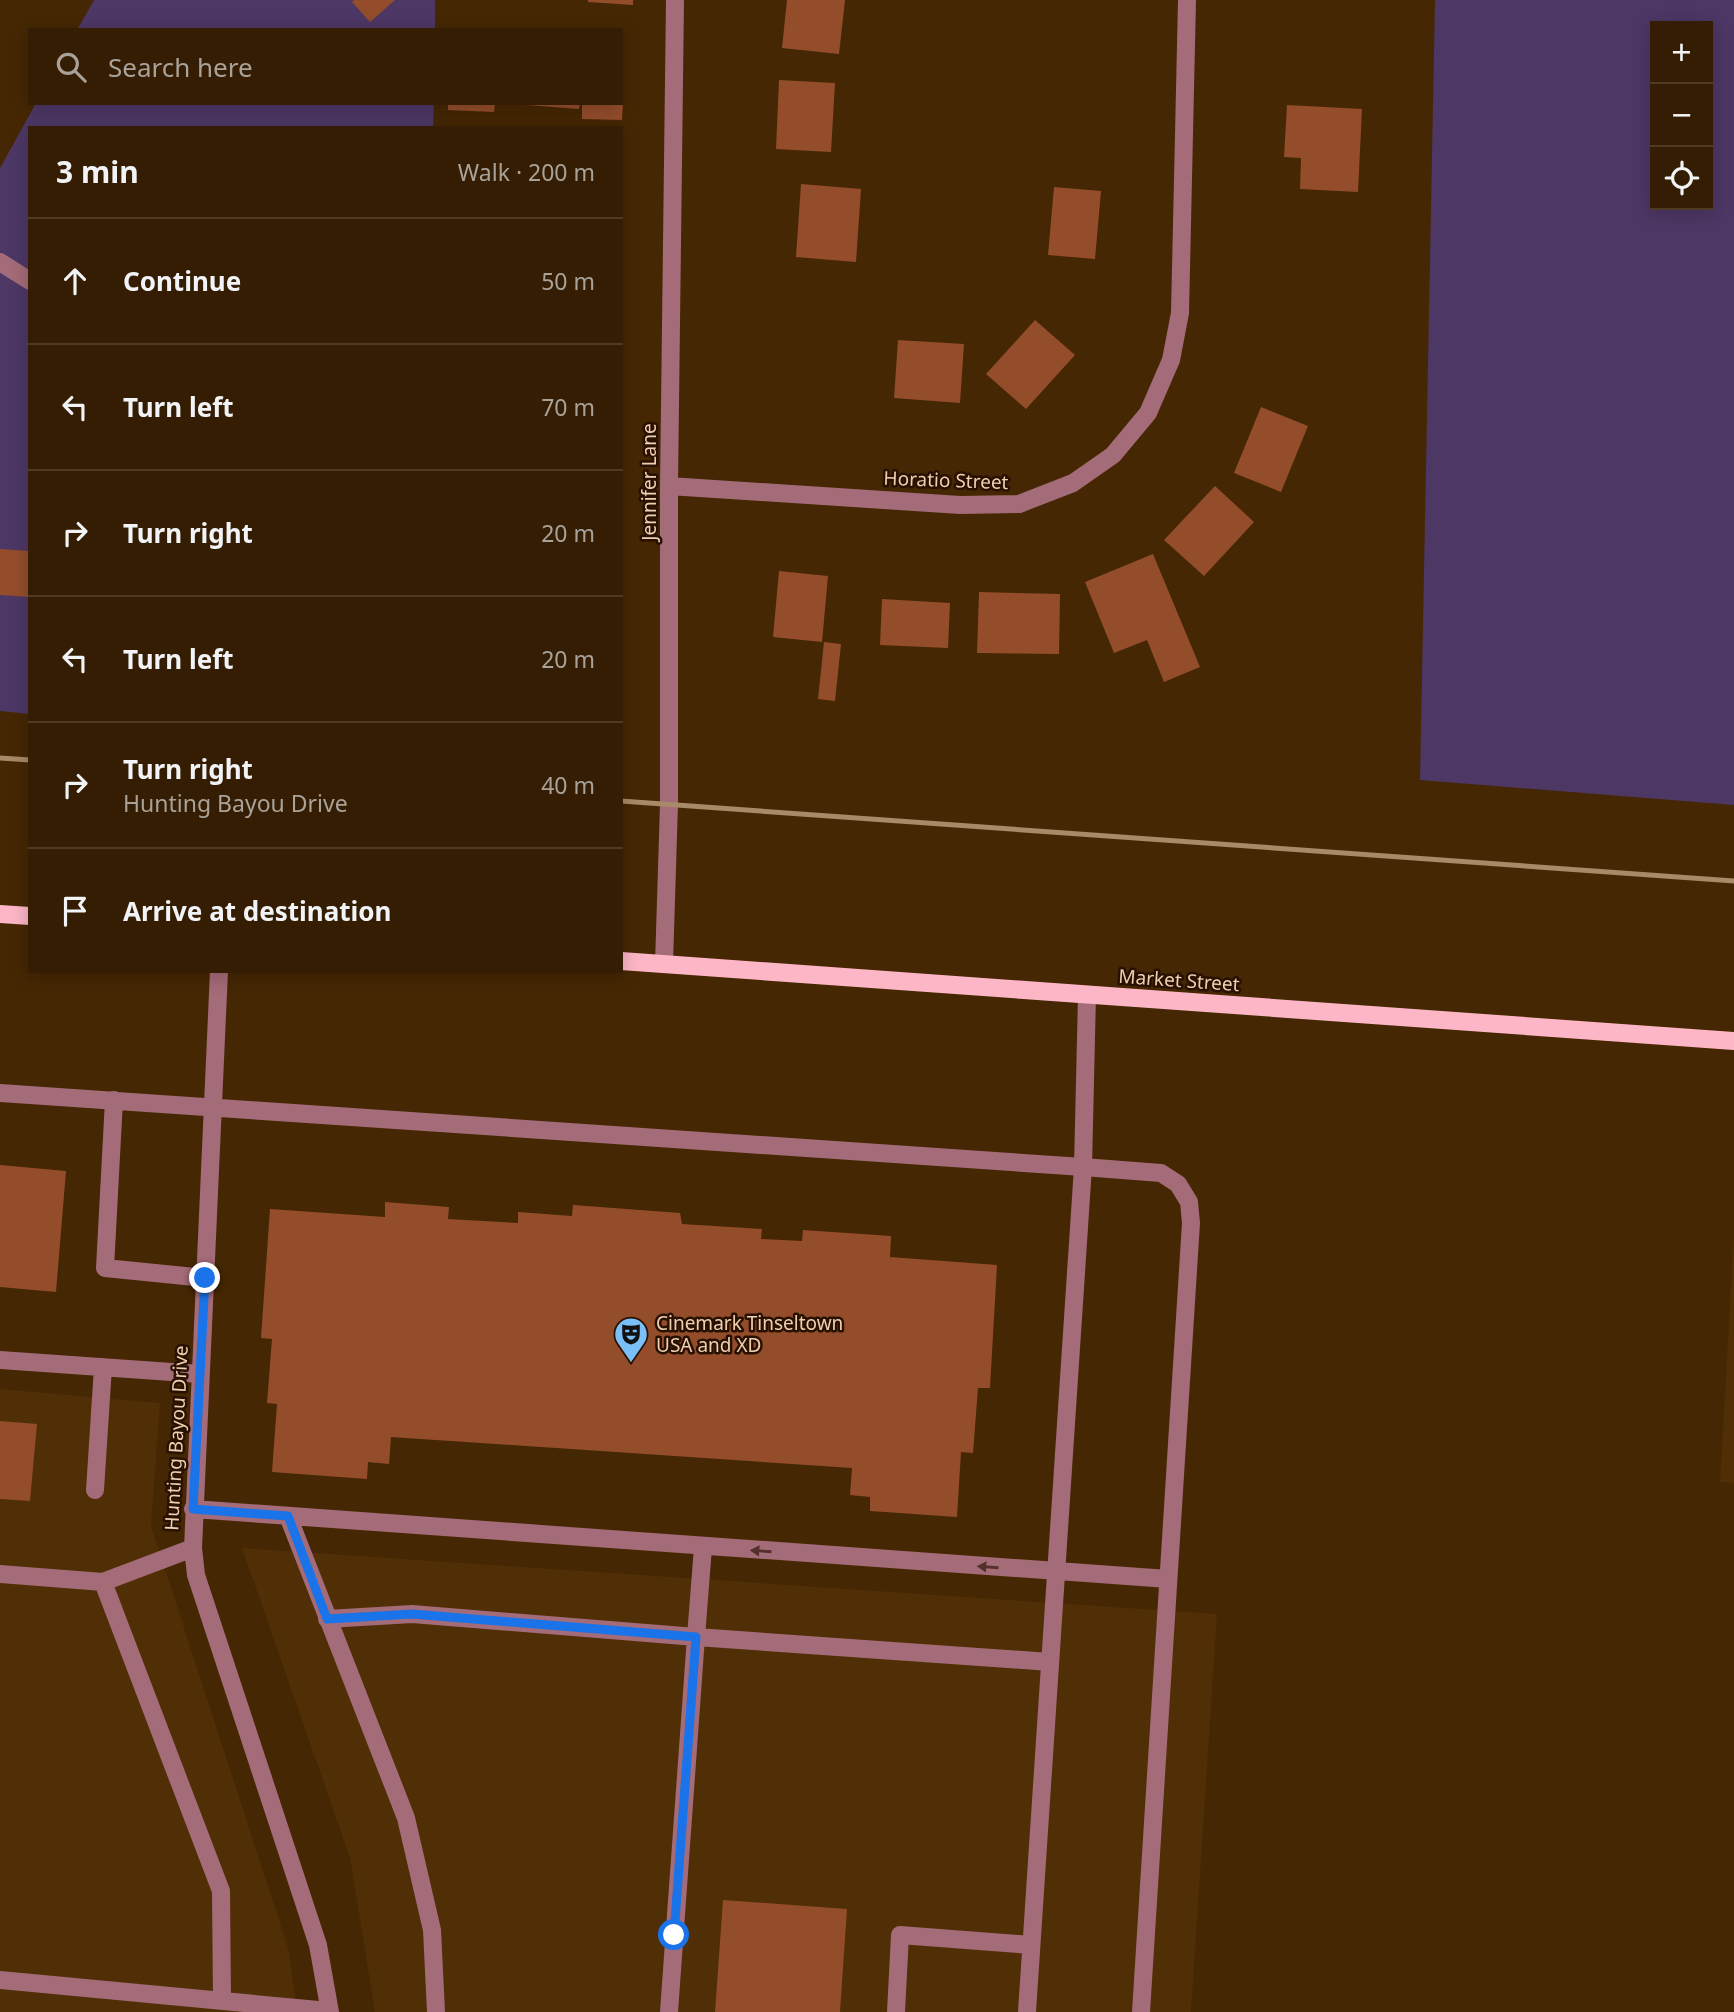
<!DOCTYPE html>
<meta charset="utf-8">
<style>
:root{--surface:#341d02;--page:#3f2a11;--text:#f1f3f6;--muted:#a9a299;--line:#4e3b24}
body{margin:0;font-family:"Noto Sans",sans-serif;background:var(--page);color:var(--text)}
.controls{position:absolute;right:21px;top:21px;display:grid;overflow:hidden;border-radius:0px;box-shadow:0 4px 18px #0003}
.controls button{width:63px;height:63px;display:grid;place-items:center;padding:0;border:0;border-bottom:2px solid var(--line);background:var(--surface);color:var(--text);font:35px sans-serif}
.stop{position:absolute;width:21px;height:21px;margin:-16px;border:5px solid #1a73e8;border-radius:50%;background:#fff}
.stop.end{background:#1a73e8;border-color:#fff;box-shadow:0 2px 7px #0008}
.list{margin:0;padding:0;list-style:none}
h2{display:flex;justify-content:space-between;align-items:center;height:91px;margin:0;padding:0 28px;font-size:30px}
h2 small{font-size:23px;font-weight:400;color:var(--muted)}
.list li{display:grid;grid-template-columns:46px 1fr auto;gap:21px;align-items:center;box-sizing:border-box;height:126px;padding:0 28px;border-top:2px solid var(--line)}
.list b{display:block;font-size:26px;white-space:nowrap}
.list p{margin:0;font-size:23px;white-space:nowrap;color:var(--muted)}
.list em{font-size:23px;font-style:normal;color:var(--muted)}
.icon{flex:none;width:38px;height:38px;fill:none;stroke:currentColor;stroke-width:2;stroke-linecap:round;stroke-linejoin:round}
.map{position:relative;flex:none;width:1734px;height:2012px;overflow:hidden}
.search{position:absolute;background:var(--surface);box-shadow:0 4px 18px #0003;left:28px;top:28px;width:595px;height:77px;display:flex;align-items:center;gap:18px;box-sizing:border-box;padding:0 24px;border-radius:0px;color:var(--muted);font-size:26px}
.panel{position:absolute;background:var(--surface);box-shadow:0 4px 18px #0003;left:28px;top:126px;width:595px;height:847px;border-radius:0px}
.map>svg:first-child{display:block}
.built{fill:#502e06}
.green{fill:#4d3765;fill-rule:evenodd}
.building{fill:#944d2b}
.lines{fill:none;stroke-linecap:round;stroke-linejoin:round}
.minor{stroke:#a46b78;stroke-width:18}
.major{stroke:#fdb6c6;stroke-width:18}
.rail{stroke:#a88968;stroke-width:5}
.oneway{fill:#53302a}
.route{stroke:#1a73e8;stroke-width:9}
.labels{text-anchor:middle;stroke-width:5;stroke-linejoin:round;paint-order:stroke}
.street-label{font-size:19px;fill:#f0cfb1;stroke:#281100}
.poi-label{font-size:19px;fill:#f0cfb1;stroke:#281100;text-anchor:start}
</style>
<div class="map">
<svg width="1734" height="2012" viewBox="0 0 1734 2012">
<rect width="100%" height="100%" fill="#452703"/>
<path class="built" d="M1734,1233v250l-14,-1z
M0,1389l160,14 -9,123 138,425 8,61h-297z
M242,1548l975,66 -26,398h-816l-25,-154z"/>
<path class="green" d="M94,0h341v30h-358z
M1435,0h299v805l-314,-25zM1708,26v179h-53v-179z
M36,103h398l-1,25h-403v586l-30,-3v-543z"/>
<path class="building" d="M354,0h41l-25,22 -18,-20z
M588,0h45v5l-45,-3z
M787,0h58l-6,54 -57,-6z
M779,80l56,3 -4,69 -55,-3z
M448,103h47l-1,9 -46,-2z
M526,103h54l-1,6 -53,-4z
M582,103h41l-1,17 -40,-1z
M1287,105l75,4 -4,83 -58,-3 1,-31 -17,-1z
M801,184l60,5 -5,73 -60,-5z
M1054,187l47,4 -6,68 -47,-4z
M1035,320l40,35 -49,54 -40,-35z
M898,340l66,4 -4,59 -66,-5z
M1261,407l47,19 -27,66 -47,-19z
M1215,486l39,36 -50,54 -40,-36z
M0,549l30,2v46l-30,-2z
M1153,554l47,113 -36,15 -17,-42 -33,13 -29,-71z
M779,571l49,5 -6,66 -49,-5z
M979,592l81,2 -1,60 -82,-1z
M882,599l68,4 -2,45 -68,-3z
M824,642l17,2 -6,57 -17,-2z
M0,1165l66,6 -10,121 -56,-5z
M385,1202l64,5 -1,12 70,4v-11l54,4 1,-11 107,8 2,11 80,5 -1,10 41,2 1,-11 88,6 -1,21 107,8 -7,123h-12l-5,65 -12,-1 -4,65 -87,-6v-14l-20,-2 2,-27 -461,-31 -2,27 -21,-2 -1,17 -95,-7 5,-68 -10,-1 5,-64 -11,-1 9,-129 115,8z
M0,1421l37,3 -7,77 -30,-2z
M723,1900l124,9 -7,103h-125z"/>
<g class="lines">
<path class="minor" d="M0,262l30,19
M669,486l291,19 59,-1 54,-21 40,-28 35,-42 23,-53 9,-47 7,-313
M664,964l5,-160v-318l6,-486
M219,971l-26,577 3,27 122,370 12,67
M0,1093l1083,74 78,6 17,11 11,18 2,21 -50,789
M114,1100l-9,168 100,10
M0,1360l200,14
M95,1490l8,-123
M193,1509l975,70
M288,1516l118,302 26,112 4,82
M703,1547l-7,90 354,25
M0,1574l103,8 90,-34
M103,1582l118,309 1,109
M327,1619l85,-5 284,23 -27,375
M0,1980l329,31
M896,2012l4,-77 131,10
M1027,2012l56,-845 4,-172"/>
<path class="major" d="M0,914l30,2
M621,961l1113,80"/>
<path class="rail" d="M0,758l30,2
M621,801l1113,80"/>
</g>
<defs><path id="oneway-solid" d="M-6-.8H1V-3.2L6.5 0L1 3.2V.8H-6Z" transform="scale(1.75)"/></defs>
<g class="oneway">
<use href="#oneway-solid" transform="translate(761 1551) rotate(-176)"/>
<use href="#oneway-solid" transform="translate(988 1567) rotate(-176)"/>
</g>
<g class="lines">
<path class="route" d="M205,1278l-12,231 95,7 39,103 85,-5 284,23 -22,298"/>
</g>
<defs>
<g id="theatre-pin" transform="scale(1.75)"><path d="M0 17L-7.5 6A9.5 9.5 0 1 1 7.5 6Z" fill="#7abff8" stroke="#281100"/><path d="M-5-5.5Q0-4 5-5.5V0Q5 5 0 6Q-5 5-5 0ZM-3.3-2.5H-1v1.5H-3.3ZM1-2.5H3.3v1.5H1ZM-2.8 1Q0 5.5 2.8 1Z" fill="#111"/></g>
</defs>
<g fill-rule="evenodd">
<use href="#theatre-pin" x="631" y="1334"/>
</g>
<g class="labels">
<g class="street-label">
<text transform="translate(946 480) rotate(2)" y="7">Horatio Street</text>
<text transform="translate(649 482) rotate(-90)" y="7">Jennifer Lane</text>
<text transform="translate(1179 980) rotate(4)" y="7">Market Street</text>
<text transform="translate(176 1438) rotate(-87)" y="7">Hunting Bayou Drive</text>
</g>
<g class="poi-label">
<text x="656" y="1330">Cinemark Tinseltown<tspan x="656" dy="22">USA and XD</tspan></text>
</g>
</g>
</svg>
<div class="controls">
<button>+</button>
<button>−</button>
<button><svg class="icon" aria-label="locate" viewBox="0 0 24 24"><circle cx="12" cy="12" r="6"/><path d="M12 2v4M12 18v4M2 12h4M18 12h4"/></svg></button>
</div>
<div class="stop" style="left:674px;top:1935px"></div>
<div class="stop end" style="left:205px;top:1278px"></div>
<div class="search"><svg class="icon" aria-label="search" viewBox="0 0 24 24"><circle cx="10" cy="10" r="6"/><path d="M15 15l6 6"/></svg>Search here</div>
<section class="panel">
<h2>3 min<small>Walk · 200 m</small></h2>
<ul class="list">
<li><svg class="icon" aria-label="ahead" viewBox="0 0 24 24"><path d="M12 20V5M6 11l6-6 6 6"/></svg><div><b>Continue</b></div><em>50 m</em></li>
<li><svg class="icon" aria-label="left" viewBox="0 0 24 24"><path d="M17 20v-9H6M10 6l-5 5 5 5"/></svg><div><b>Turn left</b></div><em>70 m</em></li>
<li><svg class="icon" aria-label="right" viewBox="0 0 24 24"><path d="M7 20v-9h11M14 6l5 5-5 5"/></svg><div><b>Turn right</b></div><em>20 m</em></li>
<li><svg class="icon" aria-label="left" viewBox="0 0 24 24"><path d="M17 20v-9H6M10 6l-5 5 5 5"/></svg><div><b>Turn left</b></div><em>20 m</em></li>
<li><svg class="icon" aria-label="right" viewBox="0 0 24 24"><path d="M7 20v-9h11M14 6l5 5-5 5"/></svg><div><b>Turn right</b><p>Hunting Bayou Drive</p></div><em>40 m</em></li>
<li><svg class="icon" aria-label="arrive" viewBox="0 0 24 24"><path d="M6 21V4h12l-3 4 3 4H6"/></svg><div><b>Arrive at destination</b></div></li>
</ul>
</section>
</div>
